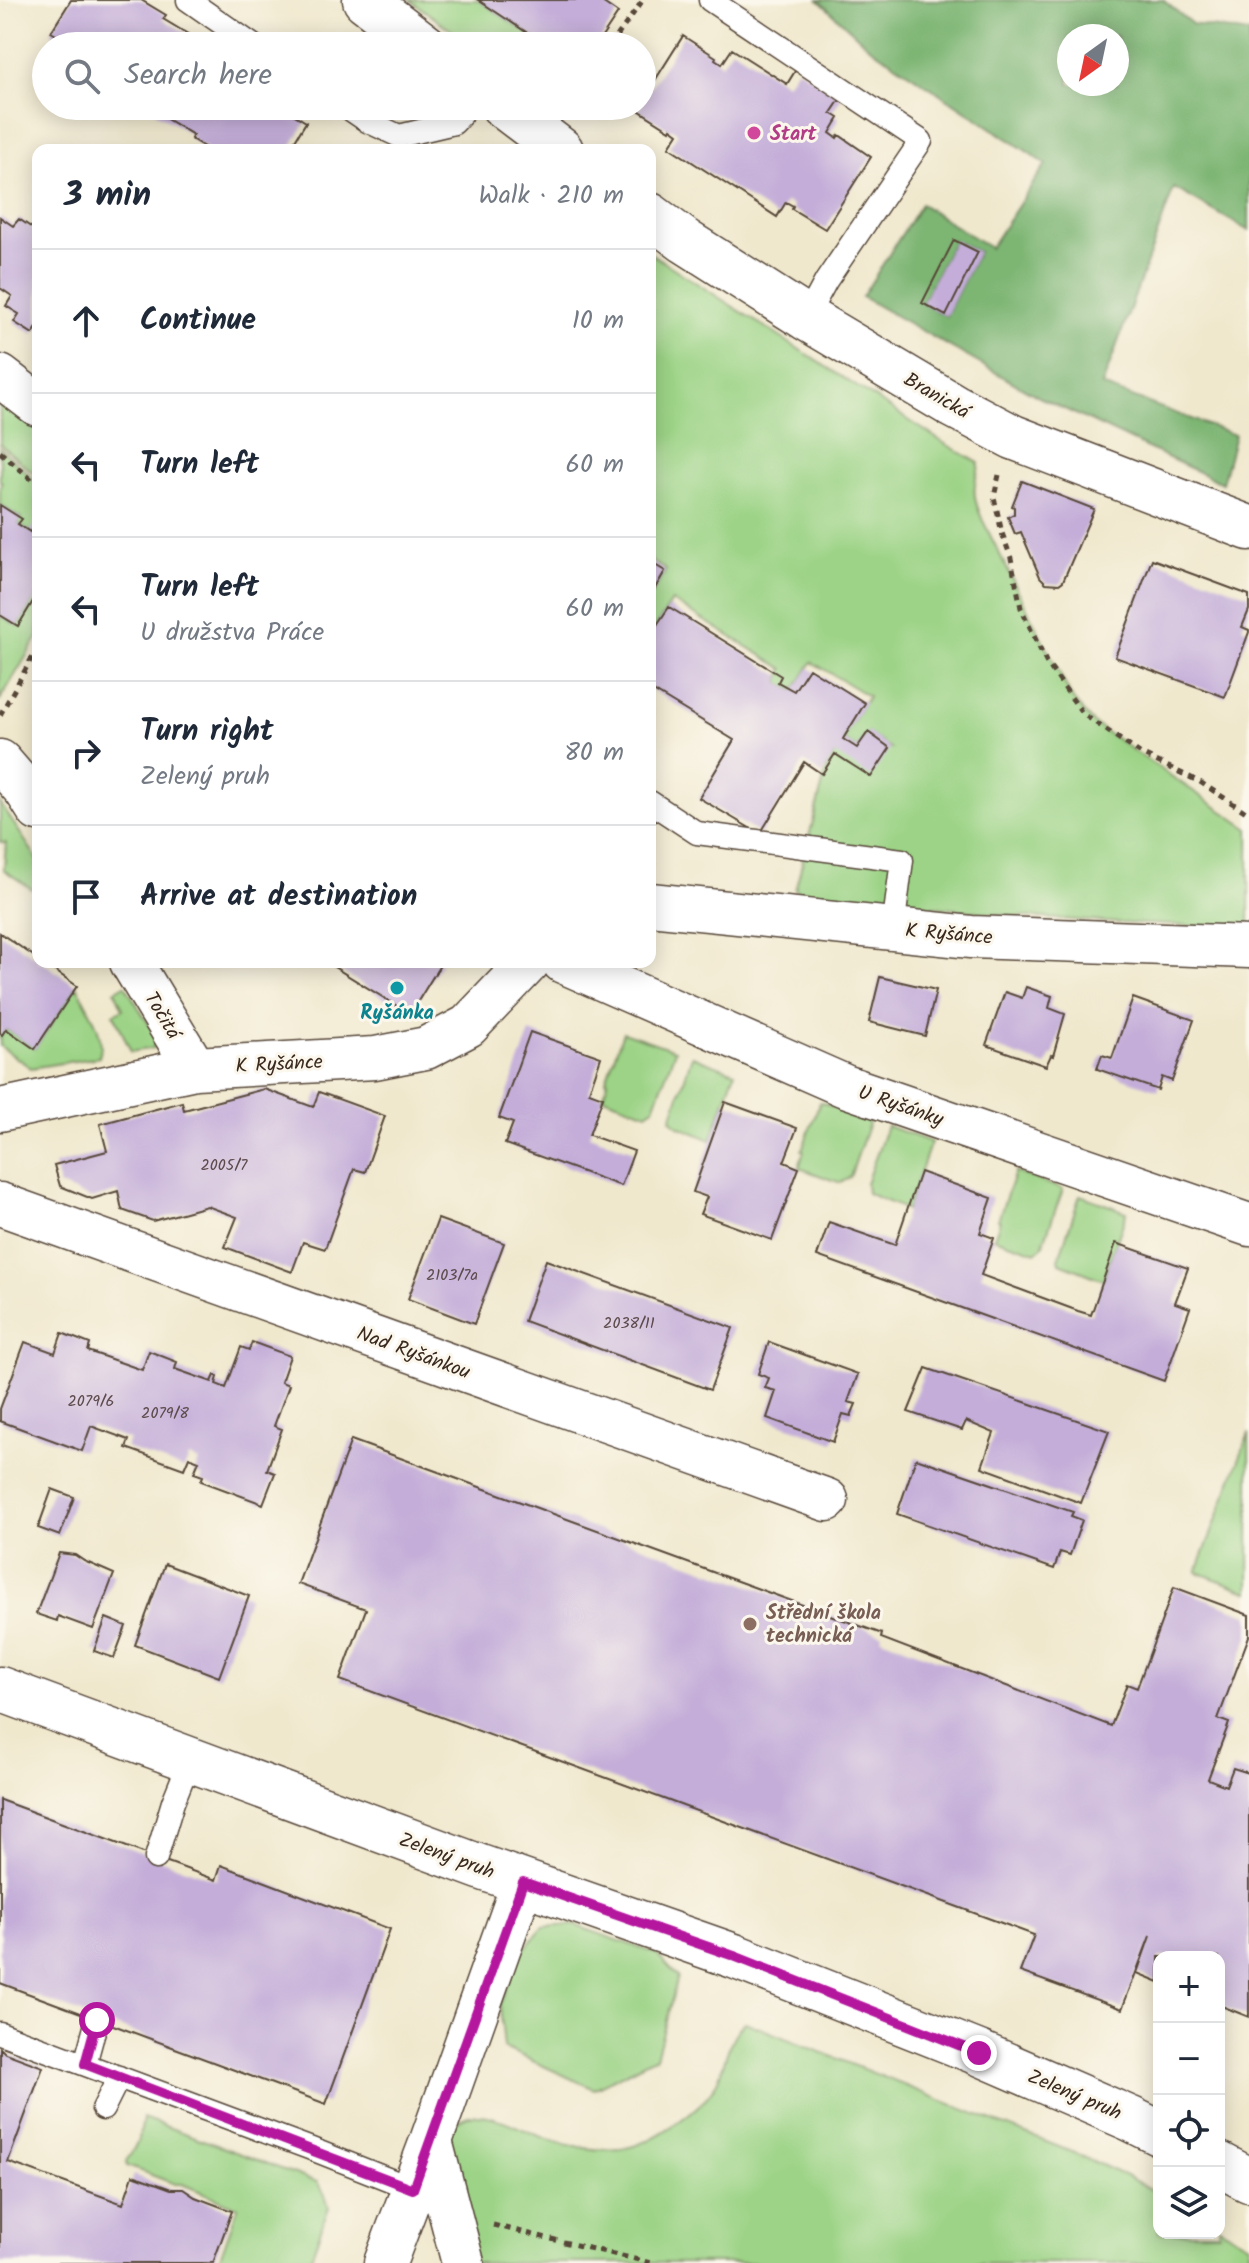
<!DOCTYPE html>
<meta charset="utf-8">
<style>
:root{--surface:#fff;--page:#f6f6f7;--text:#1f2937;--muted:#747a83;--line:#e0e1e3}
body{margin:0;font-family:Kalam,sans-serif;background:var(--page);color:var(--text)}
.controls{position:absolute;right:24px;bottom:24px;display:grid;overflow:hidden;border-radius:16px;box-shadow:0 4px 20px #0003}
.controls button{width:72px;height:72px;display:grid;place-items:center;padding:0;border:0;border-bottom:2px solid var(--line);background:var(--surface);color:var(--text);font:40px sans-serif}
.compass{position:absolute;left:1057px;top:24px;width:72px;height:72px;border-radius:50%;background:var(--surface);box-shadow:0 4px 20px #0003;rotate:213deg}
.stop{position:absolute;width:24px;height:24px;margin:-18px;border:6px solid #b5179e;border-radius:50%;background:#fff}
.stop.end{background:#b5179e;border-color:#fff;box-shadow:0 2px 8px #0008}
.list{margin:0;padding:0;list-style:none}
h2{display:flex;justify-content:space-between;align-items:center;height:104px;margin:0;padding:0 32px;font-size:34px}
h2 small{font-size:26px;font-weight:400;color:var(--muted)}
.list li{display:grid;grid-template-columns:52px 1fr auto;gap:24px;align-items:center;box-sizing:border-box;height:144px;padding:0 32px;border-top:2px solid var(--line)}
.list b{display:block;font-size:30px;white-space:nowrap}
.list p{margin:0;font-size:26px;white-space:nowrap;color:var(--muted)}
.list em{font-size:26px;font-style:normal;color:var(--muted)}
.icon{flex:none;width:44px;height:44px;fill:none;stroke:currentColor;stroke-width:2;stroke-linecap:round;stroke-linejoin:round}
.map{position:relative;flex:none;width:1249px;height:2263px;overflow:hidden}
.search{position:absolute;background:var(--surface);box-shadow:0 4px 20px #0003;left:32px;top:32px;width:624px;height:88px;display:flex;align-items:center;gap:20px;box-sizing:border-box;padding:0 28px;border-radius:44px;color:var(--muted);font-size:30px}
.panel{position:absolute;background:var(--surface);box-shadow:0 4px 20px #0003;left:32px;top:144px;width:624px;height:824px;border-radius:16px}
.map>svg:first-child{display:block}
.green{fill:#9cd386;stroke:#6c7e52;stroke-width:2}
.forest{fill:#7db573;stroke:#5c7048;stroke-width:2;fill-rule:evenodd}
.building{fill:#c4aed9}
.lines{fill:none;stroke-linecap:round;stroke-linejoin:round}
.service-casing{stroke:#564638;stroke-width:25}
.minor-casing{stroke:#564638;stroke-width:45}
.tertiary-casing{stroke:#564638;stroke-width:47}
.path{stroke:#564638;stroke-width:5;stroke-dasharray:6 6;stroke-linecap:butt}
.service{stroke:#fff;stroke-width:22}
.minor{stroke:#fff;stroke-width:42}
.tertiary{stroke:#fff;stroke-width:44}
.route{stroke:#b5179e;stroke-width:10}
.hotel-dot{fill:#d1479c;stroke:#fbf7ec;stroke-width:3}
.culture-dot{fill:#0f9aa8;stroke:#fbf7ec;stroke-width:3}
.education-dot{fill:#8d6e63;stroke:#fbf7ec;stroke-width:3}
.labels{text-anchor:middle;stroke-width:6;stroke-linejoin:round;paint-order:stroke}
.number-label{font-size:16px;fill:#5d4b4d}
.hotel-label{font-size:20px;font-weight:bold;fill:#b23c85;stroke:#fbf7ec;text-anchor:start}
.street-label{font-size:20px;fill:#3b2a1e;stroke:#fbf7ec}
.culture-label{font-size:20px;font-weight:bold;fill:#0d838f;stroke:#fbf7ec}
.education-label{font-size:20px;font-weight:bold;fill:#785e54;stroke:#fbf7ec;text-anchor:start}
</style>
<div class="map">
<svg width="1249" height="2263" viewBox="0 0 1249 2263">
<rect width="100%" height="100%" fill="#fbf7ec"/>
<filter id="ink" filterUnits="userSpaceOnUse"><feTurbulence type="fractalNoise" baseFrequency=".0125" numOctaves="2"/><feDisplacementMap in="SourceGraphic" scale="16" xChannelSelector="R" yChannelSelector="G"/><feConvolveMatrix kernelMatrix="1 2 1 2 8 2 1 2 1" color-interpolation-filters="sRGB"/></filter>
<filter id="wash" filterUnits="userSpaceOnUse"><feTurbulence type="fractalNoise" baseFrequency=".006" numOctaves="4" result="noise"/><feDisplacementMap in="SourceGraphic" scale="32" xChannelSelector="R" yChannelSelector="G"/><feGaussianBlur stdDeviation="1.8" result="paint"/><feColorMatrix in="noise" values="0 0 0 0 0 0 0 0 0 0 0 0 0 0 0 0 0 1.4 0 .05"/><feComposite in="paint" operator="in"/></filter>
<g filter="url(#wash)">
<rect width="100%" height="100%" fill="#f0e8cd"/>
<path class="green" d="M410,0h68l69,46h-74z
M650,253l294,190 35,20c0,8 -4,14 -4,22 -2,13 3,24 8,36l90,179 20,23 156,106v99l-129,-5 -106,-7 -219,-26 33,-126 7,-10 55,-6 -22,-15 -11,15 -14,-9 25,-43 -56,-34 -18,29 -16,-9 6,-13 -112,-68 -22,34v-38l16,-27 -16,-10z
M0,399l38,29v49l-38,-33z
M0,448l38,35v45l-8,4 -12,-8 3,-6 -21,-13v-19l2,-4 -2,-1z
M38,593v44l-38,63v-85l18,11z
M0,803l38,57v33l-34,-23 2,-27 -6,-1z
M125,985l29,48v15l-23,4 -17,-38 9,-5 -8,-18z
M77,986c10,22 30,48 22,71l-68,11 -31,-22v-9l6,-8 29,19z
M623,1032l52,18 -21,58 -7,5 -44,-16 5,-16 -2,-1z
M692,1056l43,16 -24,68 -33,-14 -7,-7z
M820,1102l50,18 -20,57 -9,6 -42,-15 5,-17 -2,-1z
M887,1126l44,16 -24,68 -40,-17 -1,-10z
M1015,1172l48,17 -21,58 -6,5 -42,-14 6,-17 -2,-1z
M1080,1195l47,17 -24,68 -43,-17 -1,-5z
M1249,1433v159l-52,-20z
M574,1925l83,29 21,23 -22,80 -62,32 -90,-41 -4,-44 21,-51 22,-26z
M745,2022l334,133 49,22 31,17v39h60v-6l30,17v19h-781l-23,-125c7,-14 16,-23 33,-23 17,0 36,11 52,17 28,12 58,20 89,17 28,-2 80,-37 95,-62 12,-20 12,-49 31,-65z
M143,2118l174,64 8,13 4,12 -20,56h-91l20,-56 -56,-23h-7l-48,-18 -1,-5c10,-14 15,-25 17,-43z"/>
<path class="forest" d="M818,0h345l29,24 57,9v198l-75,-43 -72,198 133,49 -13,48 -183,-86 -177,-100 59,-93 69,44 56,-84 -178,-118zM1069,36h48v48h-48zM954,240l24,12 -32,64 -24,-13z"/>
<g id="blocks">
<path class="building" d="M71,0h70l25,15 -3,4 38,23 -3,4h-123l-24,-14z
M478,0h121l19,13 -22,33h-49z
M683,36l33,21 -1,2 7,5 10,-15 55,35 10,-16 44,30 -10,15 8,5 -9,15 7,5 2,-3 32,22 -46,72 -33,-20 1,-3 -7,-4 -9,15 -108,-70 9,-14 -7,-5 -1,2 -33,-21 5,-3v-5z
M155,106h125l26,16 -17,28h-80l-18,-11 2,-4 -38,-23 3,-4z
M0,217l13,9 6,-7 19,13v94l-5,8 -19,-12 5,-8 -13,-8 6,-10 -12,-8z
M954,240l24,12 -32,64 -24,-13z
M1022,481l72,28 -31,72 -4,3 -13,-1 -6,-6 -19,-45 -6,2 -7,-17 6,-3v-7l-2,-1z
M0,505l22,14 -4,5 12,8 4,-6 4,2v65l-20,33 -18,-11z
M1152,559l97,36v15l-7,17 7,3v2l-24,65 -110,-40z
M650,562l15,9 -15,26z
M669,607l112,69 -3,6 16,9 15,-23 56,35 -22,36 14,9 11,-16 22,16 -19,29 -36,-23 -13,20 -18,-12 -44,72 -61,-36 35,-58 -84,-51v-54z
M0,933l38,26v3h4l35,24 -42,63 -29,-20 -4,6 -2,-1z
M326,962h116l-32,52z
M880,977l56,13 -11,46 -56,-14z
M1026,987l26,9 -3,12 16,6 -12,42 -2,-1 -5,11 -60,-21 19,-53 17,6z
M1133,998l61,22 -22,61 -10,-4 -4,13 -61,-21 5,-14 10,3z
M530,1032l71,25 -12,35 14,5 -14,38 45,16 -13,35 -116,-42 8,-21 -14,-5z
M264,1089l49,18 6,-15 66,24 -20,56 -11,-3 -29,80 -22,-7 -11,30 -67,-25 12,-30 -30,-11 -54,15 -31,-11 -4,-19 -26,8 -32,-13 -6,-21 53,-14 -7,-27 82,-22 2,8z
M725,1102l72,26 -13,34 15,6 -27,72 -72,-26 7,-17 -14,-5z
M920,1172l72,26 -12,35 14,5 -13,37 97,36 13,4 25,-72 72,25 -13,35 15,5 -26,73 -347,-125 12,-34 66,23z
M438,1219l66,24 -30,81 -66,-25z
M546,1260l187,68 -23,62 -186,-69z
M62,1333l28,11 -2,7 54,19 7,-19 28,11 -2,7 37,13 3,-7 3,2 -2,7 10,4 15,-41 8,3 3,-8 38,14 -9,26 8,3 -15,41 8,3 -15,41 8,3 -12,31 -62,-23 2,-5 -9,-3 5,-12 -10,-4 -5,12 -58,-21 3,-8 -38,-14 -9,25 -82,-30v-12l25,-67 30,11z
M769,1342l89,32 -10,28 8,2 -5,12 -8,-2 -10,28 -66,-24 9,-27 -11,-3 4,-10 -11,-4z
M926,1368l183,63 -28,72 -99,-36 12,-34 -28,-12 -4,9 -54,-18z
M351,1440l531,194 -1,4 230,88 16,-42 10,4 37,-101 75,28v21l-31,83 11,4 -21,56 18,7 7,-18 16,5v244l-30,-12v-48h-60v25l-22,-9 13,-37 -28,73 -102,-37 14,-37 -694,-255 26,-71 -68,-25z
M916,1458l157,54 -2,4 11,4 -12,35 -10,-3 -6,17 -157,-55z
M52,1489l22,8 -14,39 -22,-8z
M59,1553l16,2 9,6 30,13 -21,55 -35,-13 -1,5 -21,-7z
M165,1564l84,32 -30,81 -84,-32z
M106,1618l20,8 -12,32 -20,-7z
M0,1800l216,80 5,-15 169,64 -64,175 -326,-121z
M0,2048l5,5 38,14 -35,95 115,42 10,-29 38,14h12l12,8 37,14 -19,52h-213z"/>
</g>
</g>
<g filter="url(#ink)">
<use href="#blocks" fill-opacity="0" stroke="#564638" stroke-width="2"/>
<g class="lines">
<g class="service-casing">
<path id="service" d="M188,0l66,46
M710,0l211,141 -95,140 -20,37
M345,106l22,15 32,15 55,-13 15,-17
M650,802l47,31 205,27 -9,69
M156,1858l17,-56 17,-42
M0,2033l309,115 104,41
M85,2064l12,-44
M103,2109l16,-32"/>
</g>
<g class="minor-casing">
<path id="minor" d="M0,376l38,29
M0,761l26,30 12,19
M650,904l321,33 278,10
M131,962l64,106
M563,962l282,124 404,139
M0,1110l195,-42 180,-10 51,-10 42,-22 61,-64
M0,1204l827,296
M431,2141l32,122
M385,2263l46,-122 92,-259"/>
</g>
<g class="tertiary-casing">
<path id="tertiary" d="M365,0l60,46
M503,106l58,44
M650,215l35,26 121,77 148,88 59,31 236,91
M0,1689l480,178 254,89 245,97 152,66 28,14
M1219,2164l30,16"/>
</g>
<path class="path" d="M610,46l33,-46
M0,452l38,33
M999,475l-5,22 8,36 9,25 10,50 25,54 37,52 58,40 59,28 49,32
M0,715l38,-68
M493,2225l158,38"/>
<use href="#service" class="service"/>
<use href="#minor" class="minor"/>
<use href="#tertiary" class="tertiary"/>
</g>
</g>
<g class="lines" filter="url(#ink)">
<path class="route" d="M97,2020l-12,44 328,125 110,-307 211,74 245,97"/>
</g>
<circle class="hotel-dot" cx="754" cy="133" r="8"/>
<circle class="culture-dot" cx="397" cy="988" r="8"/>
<circle class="education-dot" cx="750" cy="1624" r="8"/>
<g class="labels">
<g class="number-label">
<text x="224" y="1170">2005/7</text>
<text x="452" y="1280">2103/7a</text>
<text x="629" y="1328">2038/11</text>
<text x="91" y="1406">2079/6</text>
<text x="165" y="1418">2079/8</text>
</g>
<g class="hotel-label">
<text x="770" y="140">Start</text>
</g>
<g class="street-label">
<text transform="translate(937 395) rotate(30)" y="7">Branická</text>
<text transform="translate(949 933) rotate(5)" y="7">K Ryšánce</text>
<text transform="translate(163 1015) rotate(59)" y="7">Točitá</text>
<text transform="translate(279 1063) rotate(-3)" y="7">K Ryšánce</text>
<text transform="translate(901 1105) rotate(19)" y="7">U Ryšánky</text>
<text transform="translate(414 1352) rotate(20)" y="7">Nad Ryšánkou</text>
<text transform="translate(447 1855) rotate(20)" y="7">Zelený pruh</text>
<text transform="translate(1075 2094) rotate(23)" y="7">Zelený pruh</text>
</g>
<g class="culture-label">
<text x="397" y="1019">Ryšánka</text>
</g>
<g class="education-label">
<text x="766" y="1619">Střední škola<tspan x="766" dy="23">technická</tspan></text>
</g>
</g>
</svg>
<div class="controls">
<button>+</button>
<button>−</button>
<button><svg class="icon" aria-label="locate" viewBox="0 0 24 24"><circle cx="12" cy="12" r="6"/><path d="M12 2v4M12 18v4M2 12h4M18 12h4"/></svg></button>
<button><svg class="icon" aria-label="layers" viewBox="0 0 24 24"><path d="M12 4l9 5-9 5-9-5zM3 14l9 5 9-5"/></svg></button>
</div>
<svg class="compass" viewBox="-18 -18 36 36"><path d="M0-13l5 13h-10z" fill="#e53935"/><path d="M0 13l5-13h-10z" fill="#747a83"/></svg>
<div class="stop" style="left:97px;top:2020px"></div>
<div class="stop end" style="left:979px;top:2053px"></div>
<div class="search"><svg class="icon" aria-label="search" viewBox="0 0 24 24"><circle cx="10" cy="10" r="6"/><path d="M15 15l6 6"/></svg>Search here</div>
<section class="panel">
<h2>3 min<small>Walk · 210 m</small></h2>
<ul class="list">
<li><svg class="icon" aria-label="ahead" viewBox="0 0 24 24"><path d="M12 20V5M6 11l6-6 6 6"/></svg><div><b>Continue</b></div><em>10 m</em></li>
<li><svg class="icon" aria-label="left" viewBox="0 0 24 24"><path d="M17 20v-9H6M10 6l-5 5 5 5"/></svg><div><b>Turn left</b></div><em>60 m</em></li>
<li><svg class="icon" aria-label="left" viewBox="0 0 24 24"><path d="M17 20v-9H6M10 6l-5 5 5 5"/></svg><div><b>Turn left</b><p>U družstva Práce</p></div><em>60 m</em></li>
<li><svg class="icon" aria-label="right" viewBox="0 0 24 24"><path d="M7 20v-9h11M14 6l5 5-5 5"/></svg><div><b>Turn right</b><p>Zelený pruh</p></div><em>80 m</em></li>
<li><svg class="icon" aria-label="arrive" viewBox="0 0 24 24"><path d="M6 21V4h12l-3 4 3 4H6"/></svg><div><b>Arrive at destination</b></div></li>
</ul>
</section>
</div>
